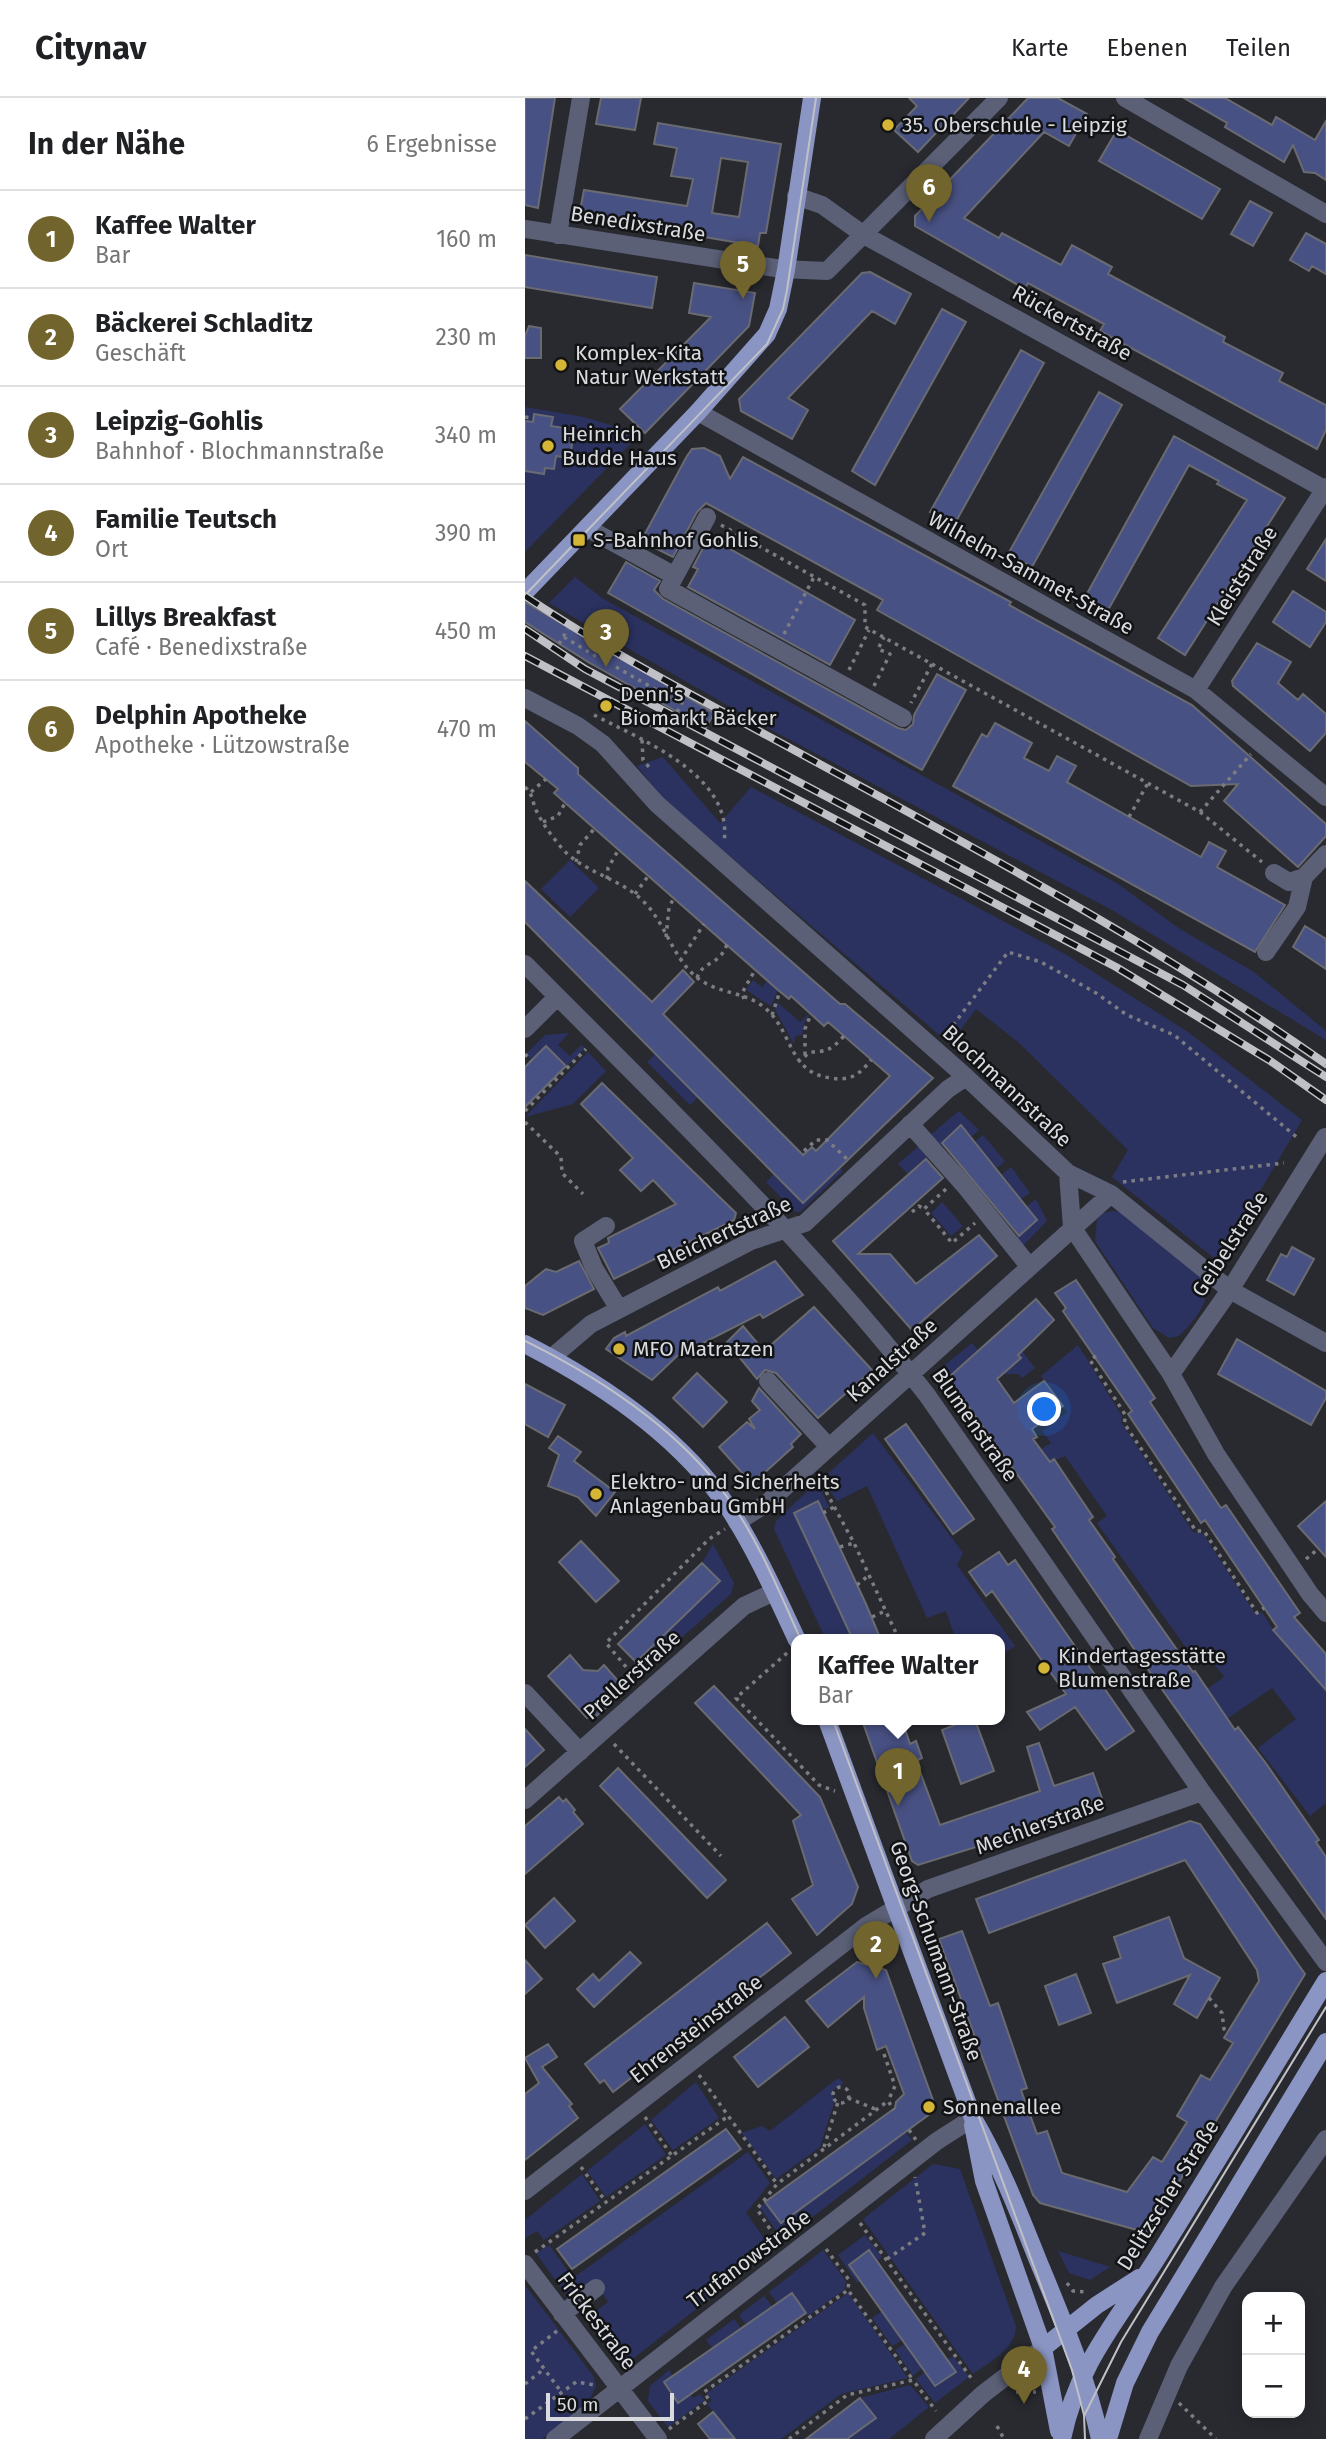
<!DOCTYPE html>
<html lang="de">
<meta charset="utf-8">
<style>
:root{--surface:#fff;--page:#f2f2f2;--text:#202124;--muted:#757577;--line:#e0e0e0;--accent:#71642c}
body{margin:0;font-family:"Fira Sans",sans-serif;background:var(--page);color:var(--text)}
.controls{position:absolute;right:21px;bottom:21px;display:grid;overflow:hidden;border-radius:14px;box-shadow:0 4px 18px #0003}
.controls button{width:63px;height:63px;display:grid;place-items:center;padding:0;border:0;border-bottom:2px solid var(--line);background:var(--surface);color:var(--text);font:35px sans-serif}
.scale{position:absolute;left:21px;bottom:18px;width:128px;box-sizing:border-box;padding-left:7px;border:4px solid #dadbdf;border-top:0;font-size:19px;line-height:24px;white-space:nowrap;color:#dadbdf;-webkit-text-stroke:5px #121315;paint-order:stroke}
.you{position:absolute;left:520px;top:1312px;width:24px;height:24px;margin:-18px;border:5px solid #fff;border-radius:50%;background:#1a73e8;box-shadow:0 0 0 10px #1a73e833}
.badge{display:grid;place-items:center;width:46px;height:46px;border-radius:50%;background:var(--accent);color:#fff;font-size:23px;font-weight:700}
.pin{position:absolute;translate:-50% -58px;filter:drop-shadow(0 2px 4px #0008)}
.pin::after{content:'';position:absolute;top:37px;width:24px;height:21px;background:inherit;clip-path:polygon(0 0,100% 0,50% 100%)}
.popup{position:absolute;left:266px;top:1536px;width:214px;height:91px;box-sizing:border-box;display:grid;place-content:center;border-radius:14px;background:var(--surface);filter:drop-shadow(0 2px 5px #0005);font-size:23px;white-space:nowrap;color:var(--muted)}
.popup b{font-size:26px;color:var(--text)}
.popup::after{content:'';position:absolute;left:50%;top:100%;margin-left:-14px;border:14px solid transparent;border-top-color:var(--surface)}
.list{margin:0;padding:0;list-style:none}
h2{display:flex;justify-content:space-between;align-items:center;height:91px;margin:0;padding:0 28px;font-size:30px}
h2 small{font-size:23px;font-weight:400;color:var(--muted)}
.list li{display:grid;grid-template-columns:46px 1fr auto;gap:21px;align-items:center;box-sizing:border-box;height:98px;padding:0 28px;border-top:2px solid var(--line)}
.list b{display:block;font-size:26px;white-space:nowrap}
.list p{margin:0;font-size:23px;white-space:nowrap;color:var(--muted)}
.list em{font-size:23px;font-style:normal;color:var(--muted)}
.map{position:relative;flex:none;width:801px;height:2341px;overflow:hidden}
header{display:flex;align-items:center;gap:42px;box-sizing:border-box;height:98px;padding:0 35px;background:var(--surface);border-bottom:2px solid var(--line)}
header strong{font-size:33px}
nav{display:flex;gap:38px;margin-inline-start:auto;font-size:24px}
main{display:flex}
aside{flex:1;background:var(--surface)}
.map>svg:first-child{display:block}
.green{fill:#2b3260}
.building{fill:#485183;stroke:#696b71;stroke-width:2;fill-rule:evenodd}
.lines{fill:none;stroke-linecap:round;stroke-linejoin:round}
.path{stroke:#7c7d82;stroke-width:3.5;stroke-dasharray:3.5 5;stroke-linecap:butt}
.minor{stroke:#5b6077;stroke-width:18}
.major{stroke:#8a95c3;stroke-width:18}
.tram{stroke:#c0c1c6;stroke-width:2}
.rail-casing{stroke:#c0c1c6;stroke-width:8}
.rail{stroke:#121315;stroke-width:5;stroke-dasharray:16;stroke-linecap:butt}
.poi-dot{fill:#d5b535;stroke:#121315;stroke-width:2.5}
.labels{text-anchor:middle;stroke-width:5;stroke-linejoin:round;paint-order:stroke}
.poi-label{font-size:21px;fill:#dadbdf;stroke:#121315;text-anchor:start}
.street-label{font-size:21px;fill:#dadbdf;stroke:#121315}
</style>
<header>
<strong>Citynav</strong>
<nav><a>Karte</a><a>Ebenen</a><a>Teilen</a></nav>
</header>
<main>
<aside>
<h2>In der Nähe<small>6 Ergebnisse</small></h2>
<ul class="list">
<li><span class="badge">1</span><div><b>Kaffee Walter</b><p>Bar</p></div><em>160 m</em></li>
<li><span class="badge">2</span><div><b>Bäckerei Schladitz</b><p>Geschäft</p></div><em>230 m</em></li>
<li><span class="badge">3</span><div><b>Leipzig-Gohlis</b><p>Bahnhof · Blochmannstraße</p></div><em>340 m</em></li>
<li><span class="badge">4</span><div><b>Familie Teutsch</b><p>Ort</p></div><em>390 m</em></li>
<li><span class="badge">5</span><div><b>Lillys Breakfast</b><p>Café · Benedixstraße</p></div><em>450 m</em></li>
<li><span class="badge">6</span><div><b>Delphin Apotheke</b><p>Apotheke · Lützowstraße</p></div><em>470 m</em></li>
</ul>
</aside>
<div class="map">
<svg width="801" height="2341" viewBox="0 0 801 2341">
<rect width="100%" height="100%" fill="#292a30"/>
<path class="green" d="M0,309l59,10 56,17 -115,118z
M50,479l27,21 516,286 62,45 74,43 72,59v9l-214,-130 -350,-185 -213,-122z
M138,659l57,66 31,-36 314,167 123,78 114,88 -81,137 -7,1 -102,-81 16,-27 -110,-108 -42,-33 -26,35 -285,-243 -28,-35z
M45,762l29,28 -29,29 -29,-28z
M244,881l9,11 -7,16 -25,-16 7,-10 9,7z
M252,904l23,20 10,-9 -6,10 -2,12 -7,1 -1,8 -19,-34z
M44,935l-11,12 12,11 11,-11 4,3 -18,18 -20,-20 -15,14 -6,-6 19,-19z
M63,954l18,19 -33,33 -48,13z
M131,955l43,43 -9,9 -43,-43z
M434,1013l20,19 -8,7 -11,-11 -23,22 -9,-11z
M458,1037l22,26 -8,7 -22,-26z
M395,1047l9,10 -21,19 -10,-10z
M486,1069l19,26 -9,6 -19,-25z
M315,1070l3,3 -43,41h-5l-29,-30 9,-9 28,30z
M511,1101l11,22 -28,29 -7,-8 23,-20 -8,-16z
M417,1104l21,24 -12,10 -20,-23z
M588,1113l9,1 84,69c6,19 -13,42 -27,55l-10,2 -16,-10 -58,-87 2,-22 6,-6z
M447,1245l6,7 -30,28 9,11 -8,6 -9,-12v-14z
M553,1247l44,71 -1,6 72,110 10,2 53,81 6,-3 11,18 53,60v113l-16,13 -52,-68 38,-29 -24,-31 -45,31 -21,-29 18,-13 -21,-29 -11,8 -95,-133 10,-7 -42,-60 -15,6 -9,-13 10,-6 -9,-12 25,-19 -26,-36z
M497,1253l13,17 -13,10 -3,-4h-19l20,-15 -2,-4z
M452,1320l32,45 -8,6 -32,-46z
M348,1335l90,120 -6,12 58,81 -15,10 -1,-16h-43l-10,-29 -19,7 -60,-132 -30,15 -15,-22z
M292,1384l12,25 -7,3 -4,-8 -23,11 57,127h-26l-52,-111 2,-8z
M188,1446l21,39 -3,11 -93,82 -7,-9 88,-86 -17,-18z
M313,1980l6,5 -12,8 2,12 -14,44 -44,32 -34,-46 20,-7 8,5z
M171,1984l23,36 -46,32 -22,-30z
M120,2026l21,31 -60,42 -19,-26z
M380,2034l7,8 -129,100 -23,-32 5,-6 16,21z
M223,2054l22,31 -24,30 26,36 -143,113 -10,-1 -33,-42 22,-17 -14,-22 -26,18 -32,-45 13,-8 24,33z
M408,2066l27,5 56,157c0,23 -27,36 -43,48l-110,-155z
M57,2076l18,27 -56,39 -7,-9 -12,7v-18z
M340,2137l17,22 -5,4 -8,-11 -20,14 11,17 -3,2 -19,-28z
M298,2152l23,31 -2,9 -36,26 -16,-23 -15,10 -8,-11z
M533,2153l52,16 -20,13 -21,-7z
M0,2187l69,92 2,9 -8,17 -46,36h-17z
M323,2195l60,85 -67,16 -60,45h-46l-28,-35 5,-4 -5,-7z
M239,2198l8,10 -26,19 -7,-10z
M357,2213l20,29 -10,6 -20,-28z
M209,2221l7,9 -29,20 -6,-8z
M380,2246l17,24 -9,8 -18,-26z
M428,2258l16,21 -34,26 -19,-24 9,-7 11,14 19,-14 -8,-12z
M144,2272l4,6 -9,6 14,20 12,-8 3,4 7,-4 5,6 -37,27 -20,-26 2,-15z
M385,2287l19,22 -40,32h-42l29,-21 -16,-20z"/>
<path class="building" d="M0,0h30l-17,110 -13,-3z
M76,0h40l-6,32 -39,-6z
M384,0h60l-51,54 -24,-22 23,-24z
M503,0h30l29,16 -18,32 -25,-14 -80,86 35,20 3,-5 59,32 11,-20 40,22 -4,7 117,63 -2,5 60,31 -4,8 47,24v25l-9,19 -217,-118 4,-7 -76,-41 -3,6 -110,-63v-10z
M659,0h41l47,27 4,-8 39,23 11,-19v59l-11,-7 -11,-1 -11,-27 -9,17 -59,-35 2,-4z
M133,25l123,21 -15,89h-6l-2,13 -179,-30 5,-26 103,16 6,-27 -22,-3 6,-28 -23,-4zM196,60l27,4 -9,55 -27,-4z
M592,32l103,59 -18,30 -103,-58z
M725,103l22,12 -19,33 -22,-12z
M781,135l20,11v30l-14,-8 -3,5 -19,-11z
M0,157l132,22 -5,31 -127,-21z
M345,174l41,22 -16,30 -23,-13 -84,87 20,12 -16,29 -51,-28 -2,-12 123,-126z
M169,185l61,10 -6,33 -104,107 -25,-24 91,-92 -22,-4z
M417,211l24,13 -91,163 -23,-14z
M4,228l12,2v30h-16v-22z
M496,252l23,13 -90,162 -24,-13z
M574,294l23,13 -90,162 -24,-13z
M9,316l19,3 -2,9 13,2 -2,8 11,1 -3,21 -14,-2 -2,13 -9,-1 -1,6 -19,-3v-50l8,1z
M649,338l111,62 -100,157 -27,-17 89,-138 -30,-16 2,-3 -30,-16 -82,147 -23,-13z
M179,350l16,8 10,23 13,-22 268,145 -2,3 183,100 134,119v12l-28,31 -74,-66 14,-17 -47,2 -314,-176 6,-10 -177,-97 -9,9 -24,45 -32,-16 46,-85 5,-7z
M184,439l146,83 -25,45 -142,-78 10,-18 -5,-2z
M801,441v42l-19,-12z
M101,464l34,19 -6,9 9,9 235,129 8,2 7,-6 1,-9 23,-41 29,16 -44,80 -314,-177z
M768,493l33,21v10l-16,25 -37,-25z
M0,504l189,111 -8,15 -118,-66 -63,-40z
M732,545l34,19 -13,21 20,17 5,-6 23,20v19l-16,18 -77,-65 -1,-5z
M0,623l53,47v6l48,43 214,187h5l88,74 -130,125 -278,-281v-41l127,121 31,-32 11,12 -31,32 140,141 9,-8 4,4 74,-75 -62,-54 -4,4 -33,-30 -2,3 -11,-9 -224,-197 4,-4 -33,-27z
M470,625l37,20 -8,15 25,13 8,-15 19,10 -9,16 134,75 8,-15 17,9 -9,16 68,38 -30,47 -302,-166 29,-52 5,3z
M780,828l21,13v30l-33,-22z
M21,948l20,20 -41,41v-40z
M77,985l134,130 -2,7 -120,59 -16,-31 11,-5 -1,-5 68,-34 -23,-24 -12,11 -21,-21 13,-12 -52,-54z
M436,1027l76,95 -18,16 -77,-93z
M401,1061l17,19 -85,76h32l26,30 63,-49 18,21 -85,74 -79,-89z
M767,1149l22,12 -20,36 -27,-15 14,-26 6,3z
M54,1163l15,28 -51,26 -18,-7v-22l21,-17 10,3z
M250,1163l28,34 -40,23 -3,-4 -83,42 -25,24 -46,-31 8,-11 11,-6 1,4 92,-49 2,4z
M551,1182l79,118 -5,4 71,106 5,-3 74,108 -6,4 32,37v36l-53,-60 4,-3 -72,-107 -4,3 -73,-109 4,-3 -69,-100 3,-3 -11,-15z
M511,1201l18,21 -36,35 3,3 -24,21 17,24 30,-22 19,25 -31,23 5,8 -4,2 17,23 4,-3 8,12 31,46 -4,3 26,37 -2,2 72,102 8,11 2,-1 40,59 3,-3 27,35 54,78 -3,2 10,15v62l-170,-238 -104,-152 3,-2 -107,-149z
M289,1209l58,63 -54,48 -42,-45 -11,-3 -8,9 -30,-37 16,-16 21,25z
M712,1241l89,52v7l-15,27 -93,-51z
M172,1275l30,29 -24,25 -30,-29z
M0,1286l40,21 -17,32 -23,-13z
M234,1290l42,46 -10,10 2,3 -41,37 -33,-37 28,-25 8,7 -6,-10 11,-9 -8,-9z
M381,1326l68,95 -21,15 -68,-95z
M33,1338l23,16 -7,9 41,31 -19,24 -18,-19 -30,-11 11,-31 -10,-7z
M293,1403l48,103 15,36h-28l-43,-93 -16,-34z
M801,1403v56l-28,-31z
M56,1443l38,40 -23,21 -37,-40z
M474,1454l9,13 7,-5 119,171 -28,19 -31,-43 -35,23 -13,-18 39,-18 -74,-103 -6,5 -17,-24z
M177,1465l18,18 -84,81 -18,-18z
M45,1557l13,15 15,1 6,-6 22,25 -31,27 -8,1 -39,-42z
M189,1588l106,111 25,59 13,31 -6,17 -35,31 -25,-36 21,-14 -20,-64 8,-6 -106,-112z
M337,1622h40l8,24 6,-3 6,17 -6,3 24,64 100,-34 -13,-44 12,-4 15,43 39,-13 12,34 -187,58 -6,-4z
M442,1622h8l19,51 -33,13 -19,-54z
M0,1631l19,21 -19,17z
M93,1670l108,112 -19,18 -107,-112z
M34,1699l4,5 3,-3 9,11 -2,2 10,12 -58,50v-48z
M665,1723l10,3 105,150 -157,259 -108,-30 -7,-8 -94,-256 23,-8 28,75 8,-3 29,85 -6,2 16,44 10,-3 15,42 65,19 26,-35 9,5 25,-40 -10,-6 24,-41 9,5 23,-37 -9,-5 35,-57 -2,-11 -72,-110 -196,73 -13,-34z
M29,1800l21,23 -30,27 -20,-23z
M644,1819l15,41 36,20 -23,40 -23,-14 16,-29 -73,28 -14,-39 18,-6 -7,-21z
M242,1825l24,30 -178,139 -9,-12 -4,3 -15,-19z
M105,1854l11,11 -47,44 -17,-18 16,-15 6,7z
M0,1862l17,19 -17,15z
M332,1864l29,8 48,133v8l-153,112 -16,-21 130,-94 1,-6 8,-8 -18,-48 -9,4 -13,-42v-11l-36,30 -22,-26z
M551,1876l15,39 -32,12 -14,-39z
M260,1919l24,30 -51,40 -24,-30z
M23,1946l9,13 -15,10 30,37 -3,2 9,12 -53,42v-66l14,-11 -14,-25z
M201,2031l15,20 -169,120 -15,-20z
M344,2152l87,122 -21,14 -86,-121z
M267,2195l14,20 -128,90 -14,-21z
M335,2300l16,20 -29,21h-41z
M188,2314l22,27h-25l-12,-15z"/>
<g class="lines">
<path class="path" d="M0,319l9,1
M196,427l144,80v22l67,37 -21,39
M259,536l30,-57
M39,539l33,20
M34,546l9,-15
M407,566l268,148 51,-58
M91,569l65,37
M324,572l20,-40
M349,588l16,-32 -12,-5 6,-12
M152,614l8,-15
M69,617c48,25 140,61 130,127
M117,642l1,20 6,7
M0,689c8,7 7,14 11,23 6,13 15,25 24,36 22,27 59,31 83,55 22,21 28,53 51,74 20,19 52,16 71,33 28,23 23,65 66,70 20,3 28,-3 40,-18
M6,694l15,-13
M675,714l62,50
M604,719l19,-34
M18,724l15,-6 7,-13
M51,764l4,-17 15,-17
M82,781l1,-11 11,-19
M110,796l14,-19
M141,839l3,-29 5,-11
M155,863l24,-37
M172,880c6,-18 23,-12 30,-34
M219,901l-2,-6 13,-23
M247,917l8,-24
M423,934l60,-80 33,10 55,31 31,22 47,20 125,104
M0,956l6,7
M280,957v-26l6,-15
M273,964l12,-10c17,0 22,-3 34,-16
M0,1013l61,-62
M0,1024l36,35 1,16 21,21
M279,1053l12,-11h11l22,21
M598,1084l161,-19
M421,1091l-22,20 28,34 23,-20
M387,1114l7,-6 5,3
M571,1258l-6,4 36,56 -2,7 72,108h8l53,82 7,-5
M293,1379l36,66 42,90 -10,7
M298,1415l13,-7
M315,1449l14,-4
M781,1461l12,-10
M332,1487l12,-10
M347,1519l13,-6
M262,1555l-51,45 83,87 16,6
M112,1582l-31,-37 103,-104 16,-10
M89,1646l107,112
M684,1900l13,15 2,16 4,3
M359,1956l11,32 -7,15
M174,1977l78,109
M308 1997a8 8 0 1 1 16 0a8 8 0 1 1-16 0Z
M323,2000l27,11
M120,2019l27,39
M384,2032l7,10
M299,2049l14,-45
M56,2069l25,35
M335,2125l114,159
M254,2145l-22,-34 20,-25 111,-83 6,9
M301,2151l23,31 -1,10 65,90
M10,2154l192,-135
M362,2161l38,-26 -10,-56
M542,2185l6,8 14,1
M32,2233l-26,20 31,42
M0,2286l19,-15
M491,2294h20
M654,2305l37,36
M0,2321l51,-37 19,3
M472,2328l7,13
M144,2331l40,-29 -5,-8 144,-102
M264,2341l58,-44 66,-15 23,31"/>
<path class="minor" d="M600,0l201,116
M271,98l26,9 42,30 462,255
M0,131l257,40 45,2 172,-173
M33,137l23,-137
M173,314l498,278 130,107
M62,430l88,48 32,-59
M150,478l-7,13 235,129
M671,592l130,-203
M0,600l53,28 25,18 54,60 309,273 102,96 43,21 119,96 96,53
M749,775l15,9 15,-5
M741,854l31,-45 7,-30 22,-23
M0,866c138,139 281,276 402,431l275,397 124,170
M0,931l32,-32
M385,1026l55,62 64,80
M543,1075l4,54 99,147 45,80 94,140 16,19
M81,1128l-23,15 11,27 25,41
M26,1260l40,-34 160,-83 54,-18 143,-134 18,-12
M646,1276l59,-84 95,-153
M243,1283l61,66
M212,1424l29,-18 345,-310
M0,1595l55,59
M0,1702l219,-194 30,-14
M0,2093l341,-265 62,-37 274,-97
M0,2166l133,175
M37,2216l34,-26
M30,2341l382,-298 36,-23
M409,2341l49,-45 60,-46
M623,2341l31,-73 44,-79 103,-148"/>
<path class="major" d="M1,493l172,-179 69,-78 11,-25 8,-39 26,-172
M0,1246c76,39 154,91 203,163 27,41 48,88 69,133
M302,1622l146,398c27,46 46,95 66,145 24,58 48,115 61,176
M448,2027l11,56 59,167 16,83
M518,2250l54,-43 42,-27
M537,2341c16,-78 58,-121 98,-186 56,-90 111,-182 166,-272
M583,2341l17,-56 25,-51 176,-290"/>
<path class="tram" d="M3,494l239,-248 16,-35 4,-19 29,-192
M0,1243c77,38 155,89 205,160 30,42 50,93 71,139
M308,1622l239,650 12,45 1,24
M559,2318l37,-74 205,-335"/>
<g class="rail-casing">
<path id="rail" d="M0,498c85,57 177,104 267,153 182,99 364,195 534,315
M0,531l60,40 598,316 143,92
M0,558l591,311 153,93 57,40"/>
</g>
<use href="#rail" class="rail"/>
</g>
<g class="poi-dot">
<circle cx="363" cy="27" r="7"/>
<circle cx="36" cy="267" r="7"/>
<circle cx="23" cy="348" r="7"/>
<rect x="47" y="435" width="14" height="14" rx="3.5"/>
<circle cx="81" cy="608" r="7"/>
<circle cx="94" cy="1251" r="7"/>
<circle cx="71" cy="1396" r="7"/>
<circle cx="519" cy="1570" r="7"/>
<circle cx="404" cy="2009" r="7"/>
</g>
<g class="labels">
<g class="poi-label">
<text x="377" y="34">35. Oberschule - Leipzig</text>
<text x="50" y="262">Komplex-Kita<tspan x="50" dy="24">Natur Werkstatt</tspan></text>
<text x="37" y="343">Heinrich<tspan x="37" dy="24">Budde Haus</tspan></text>
<text x="68" y="449">S-Bahnhof Gohlis</text>
<text x="95" y="603">Denn's<tspan x="95" dy="24">Biomarkt Bäcker</tspan></text>
<text x="108" y="1258">MFO Matratzen</text>
<text x="85" y="1391">Elektro- und Sicherheits<tspan x="85" dy="24">Anlagenbau GmbH</tspan></text>
<text x="533" y="1565">Kindertagesstätte<tspan x="533" dy="24">Blumenstraße</tspan></text>
<text x="418" y="2016">Sonnenallee</text>
</g>
<g class="street-label">
<text transform="translate(113 126) rotate(9)" y="7">Benedixstraße</text>
<text transform="translate(547 225) rotate(29)" y="7">Rückertstraße</text>
<text transform="translate(506 475) rotate(29)" y="7">Wilhelm-Sammet-Straße</text>
<text transform="translate(717 478) rotate(-58)" y="7">Kleiststraße</text>
<text transform="translate(482 988) rotate(43)" y="7">Blochmannstraße</text>
<text transform="translate(199 1135) rotate(-25)" y="7">Bleichertstraße</text>
<text transform="translate(705 1146) rotate(-57)" y="7">Geibelstraße</text>
<text transform="translate(367 1262) rotate(-42)" y="7">Kanalstraße</text>
<text transform="translate(450 1327) rotate(55)" y="7">Blumenstraße</text>
<text transform="translate(107 1577) rotate(-42)" y="7">Prellerstraße</text>
<text transform="translate(515 1727) rotate(-20)" y="7">Mechlerstraße</text>
<text transform="translate(411 1853) rotate(70)" y="7">Georg-Schumann-Straße</text>
<text transform="translate(171 1931) rotate(-38)" y="7">Ehrensteinstraße</text>
<text transform="translate(643 2097) rotate(-58)" y="7">Delitzscher Straße</text>
<text transform="translate(224 2161) rotate(-37)" y="7">Trufanowstraße</text>
<text transform="translate(72 2223) rotate(53)" y="7">Frickestraße</text>
</g>
</g>
</svg>
<div class="controls">
<button>+</button>
<button>−</button>
</div>
<div class="scale">50 m</div>
<div class="you"></div>
<div class="pin badge" style="left:373px;top:1708px">1</div>
<div class="popup"><b>Kaffee Walter</b>Bar</div>
<div class="pin badge" style="left:351px;top:1881px">2</div>
<div class="pin badge" style="left:81px;top:569px">3</div>
<div class="pin badge" style="left:499px;top:2306px">4</div>
<div class="pin badge" style="left:218px;top:201px">5</div>
<div class="pin badge" style="left:404px;top:124px">6</div>
</div>
</main>
